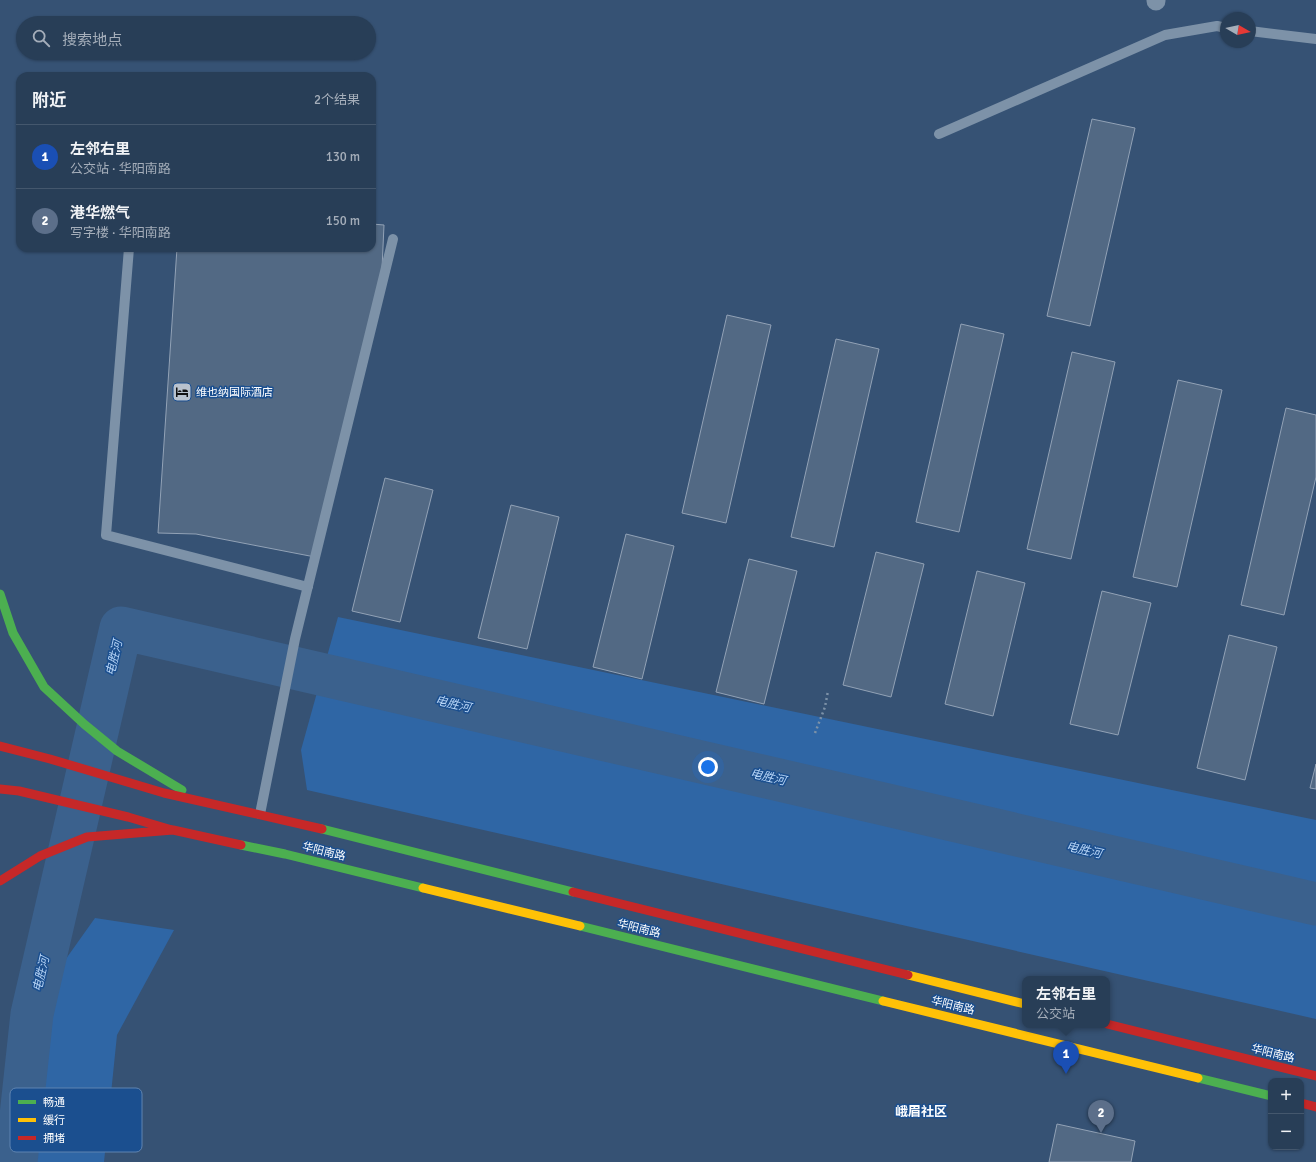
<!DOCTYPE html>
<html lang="zh">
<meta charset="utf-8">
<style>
:root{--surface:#283e57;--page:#344961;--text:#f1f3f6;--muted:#a5aeba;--line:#44576d;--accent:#95b2f1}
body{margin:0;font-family:Signika,"Noto Sans SC",sans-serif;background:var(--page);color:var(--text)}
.controls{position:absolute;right:12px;bottom:12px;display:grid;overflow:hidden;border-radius:8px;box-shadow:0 1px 3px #0004}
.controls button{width:36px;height:36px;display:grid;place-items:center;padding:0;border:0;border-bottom:1px solid var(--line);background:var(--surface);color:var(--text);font:20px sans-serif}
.compass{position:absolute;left:1220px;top:12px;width:36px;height:36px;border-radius:50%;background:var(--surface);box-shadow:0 1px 3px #0004;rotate:99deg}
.you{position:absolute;left:708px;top:767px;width:14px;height:14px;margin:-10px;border:3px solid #fff;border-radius:50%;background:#1a73e8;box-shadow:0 0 0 6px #1a73e833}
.badge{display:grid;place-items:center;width:26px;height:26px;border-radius:50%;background:var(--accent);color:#fff;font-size:13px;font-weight:700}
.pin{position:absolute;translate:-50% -33px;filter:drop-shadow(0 1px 2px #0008)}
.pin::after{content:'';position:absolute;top:21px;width:14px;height:12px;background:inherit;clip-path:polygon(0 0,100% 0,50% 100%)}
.popup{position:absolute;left:1022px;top:976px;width:88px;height:52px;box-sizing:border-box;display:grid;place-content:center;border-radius:8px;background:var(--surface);filter:drop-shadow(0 1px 3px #0005);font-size:13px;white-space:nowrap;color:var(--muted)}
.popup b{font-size:15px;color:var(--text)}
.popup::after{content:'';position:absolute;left:50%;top:100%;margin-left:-8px;border:8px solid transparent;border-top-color:var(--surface)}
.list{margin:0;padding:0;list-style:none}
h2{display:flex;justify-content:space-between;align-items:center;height:52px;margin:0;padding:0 16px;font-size:17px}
h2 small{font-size:13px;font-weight:400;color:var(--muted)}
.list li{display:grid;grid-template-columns:26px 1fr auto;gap:12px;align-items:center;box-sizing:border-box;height:64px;padding:0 16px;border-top:1px solid var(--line)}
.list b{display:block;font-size:15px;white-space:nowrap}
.list p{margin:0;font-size:13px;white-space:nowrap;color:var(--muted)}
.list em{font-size:13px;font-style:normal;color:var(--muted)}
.icon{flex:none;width:22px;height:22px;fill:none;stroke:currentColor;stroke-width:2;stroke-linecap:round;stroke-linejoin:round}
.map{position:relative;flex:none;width:1316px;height:1162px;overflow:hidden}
.search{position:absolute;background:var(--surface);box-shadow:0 1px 3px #0004;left:16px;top:16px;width:360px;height:44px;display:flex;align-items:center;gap:10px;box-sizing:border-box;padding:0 14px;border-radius:22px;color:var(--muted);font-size:15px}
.panel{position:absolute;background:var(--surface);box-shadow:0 1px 3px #0004;left:16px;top:72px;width:360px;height:180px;border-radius:12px}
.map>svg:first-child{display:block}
.green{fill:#2f66a5}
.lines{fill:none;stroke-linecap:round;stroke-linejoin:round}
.river{stroke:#3b618d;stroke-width:43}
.building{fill:#526984;stroke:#92a2b6}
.path{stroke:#7d92a8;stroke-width:2.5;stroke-dasharray:2 3;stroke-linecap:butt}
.lane{stroke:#7d92a8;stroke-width:10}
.street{stroke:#7d92a8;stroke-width:19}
.fast{stroke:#4caf50;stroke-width:9}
.slow{stroke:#ffc107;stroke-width:9}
.jam{stroke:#c62828;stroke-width:9}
.labels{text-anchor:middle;stroke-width:3;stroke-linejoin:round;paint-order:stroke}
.poi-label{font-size:11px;fill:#fff;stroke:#1b4f8f;text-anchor:start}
.street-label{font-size:11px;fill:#fff;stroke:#1b4f8f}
.water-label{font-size:12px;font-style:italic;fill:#b5d3f5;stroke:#1b4f8f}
.quarter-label{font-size:13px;font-weight:bold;fill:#fff;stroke:#1b4f8f}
.key{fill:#1b4f8f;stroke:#5f84b1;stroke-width:1}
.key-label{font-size:11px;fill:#fff}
</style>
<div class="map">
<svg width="1316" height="1162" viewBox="0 0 1316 1162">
<rect width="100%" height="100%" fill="#365274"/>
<path class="green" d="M338,617l978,203v199l-1009,-229 -6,-40z
M95,918l79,12 -57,105 -13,127h-70l12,-112 17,-87z"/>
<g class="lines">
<path class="river" d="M16,1162l16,-148 89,-386 1195,276"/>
</g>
<path class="building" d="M1092,119l43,9 -45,198 -43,-10z
M372,224l12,1 -2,44 -67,288 -119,-23 -38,-1 19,-285h195z
M727,315l44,10 -45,198 -44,-10z
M961,324l43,10 -45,198 -43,-10z
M836,339l43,10 -45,198 -43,-10z
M1072,352l43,10 -44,197 -44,-10z
M1178,380l44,10 -45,197 -44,-10z
M1286,408l30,7v62l-32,138 -43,-10z
M385,478l48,12 -33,132 -48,-11z
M511,505l48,12 -32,132 -49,-11z
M626,534l48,12 -32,133 -49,-12z
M876,552l48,12 -33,133 -48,-12z
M749,559l48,12 -33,133 -48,-12z
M977,571l48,12 -32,133 -48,-12z
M1102,591l49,12 -33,132 -48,-11z
M1229,635l48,12 -32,133 -48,-12z
M1316,764v25l-6,-1z
M1057,1124l78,17 -4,21h-82z"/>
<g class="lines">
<path class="path" d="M815,733l10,-26 3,-16"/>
<path class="lane" d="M1250,31l66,8
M939,134l226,-99 52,-9 9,2
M129,248l-23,287 202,52
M260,814l35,-175 98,-400"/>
<path class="street" d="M1156,1v-1"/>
<path class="fast" d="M0,594l13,39 31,54 40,37 33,27 65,39
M322,829l251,63
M241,845l44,9 138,34
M580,926l303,75
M1198,1078l73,18"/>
<path class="slow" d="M423,888l157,38
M908,975l117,29
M883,1001l315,77"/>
<path class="jam" d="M0,746l50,13 114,34 158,36
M0,789l19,2 109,26
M128,817l44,13
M0,881l40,-25 47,-19 86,-7 68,15
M573,892l335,83
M1107,1024l209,52
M1301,1103l15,4"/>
</g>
<defs>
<g id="hotel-square" transform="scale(1)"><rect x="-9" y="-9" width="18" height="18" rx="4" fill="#b9c2ce" stroke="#1b4f8f"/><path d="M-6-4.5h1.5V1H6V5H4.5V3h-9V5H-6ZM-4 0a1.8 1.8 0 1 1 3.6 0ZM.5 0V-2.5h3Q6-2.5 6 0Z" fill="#111"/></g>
</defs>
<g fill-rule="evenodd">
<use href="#hotel-square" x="182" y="392"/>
</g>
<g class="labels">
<g class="poi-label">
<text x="196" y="396">维也纳国际酒店</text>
</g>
<g class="street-label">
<text transform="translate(324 851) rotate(14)" y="4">华阳南路</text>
<text transform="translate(639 928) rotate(14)" y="4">华阳南路</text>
<text transform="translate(953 1005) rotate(14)" y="4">华阳南路</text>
<text transform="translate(1273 1053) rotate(14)" y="4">华阳南路</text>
</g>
<g class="water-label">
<text transform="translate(114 658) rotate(-77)" y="4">电胜河</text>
<text transform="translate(453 704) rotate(13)" y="4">电胜河</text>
<text transform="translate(768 777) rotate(13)" y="4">电胜河</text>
<text transform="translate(1084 850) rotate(13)" y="4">电胜河</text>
<text transform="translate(41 974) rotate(-77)" y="4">电胜河</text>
</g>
<g class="quarter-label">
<text x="921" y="1116">峨眉社区</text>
</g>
</g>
<rect x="10" y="1088" width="132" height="64" rx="6" class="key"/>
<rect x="18" y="1100" width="18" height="4" fill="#4caf50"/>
<rect x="18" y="1118" width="18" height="4" fill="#ffc107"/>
<rect x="18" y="1136" width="18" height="4" fill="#c62828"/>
<g class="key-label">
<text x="43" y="1106">畅通</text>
<text x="43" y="1124">缓行</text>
<text x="43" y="1142">拥堵</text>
</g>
</svg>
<div class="controls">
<button>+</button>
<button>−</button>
</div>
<svg class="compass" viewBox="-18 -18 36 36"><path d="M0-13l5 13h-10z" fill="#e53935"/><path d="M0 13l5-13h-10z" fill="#a5aeba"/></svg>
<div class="you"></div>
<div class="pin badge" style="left:1066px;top:1074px;background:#1a4fb4">1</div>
<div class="popup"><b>左邻右里</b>公交站</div>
<div class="pin badge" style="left:1101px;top:1133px;background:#5c6f8a">2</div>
<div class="search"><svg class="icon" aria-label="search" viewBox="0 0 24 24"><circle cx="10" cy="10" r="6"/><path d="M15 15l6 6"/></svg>搜索地点</div>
<section class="panel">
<h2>附近<small>2个结果</small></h2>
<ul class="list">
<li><span class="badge" style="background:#1a4fb4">1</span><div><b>左邻右里</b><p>公交站 · 华阳南路</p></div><em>130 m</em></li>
<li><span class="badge" style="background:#5c6f8a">2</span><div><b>港华燃气</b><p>写字楼 · 华阳南路</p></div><em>150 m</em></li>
</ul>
</section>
</div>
